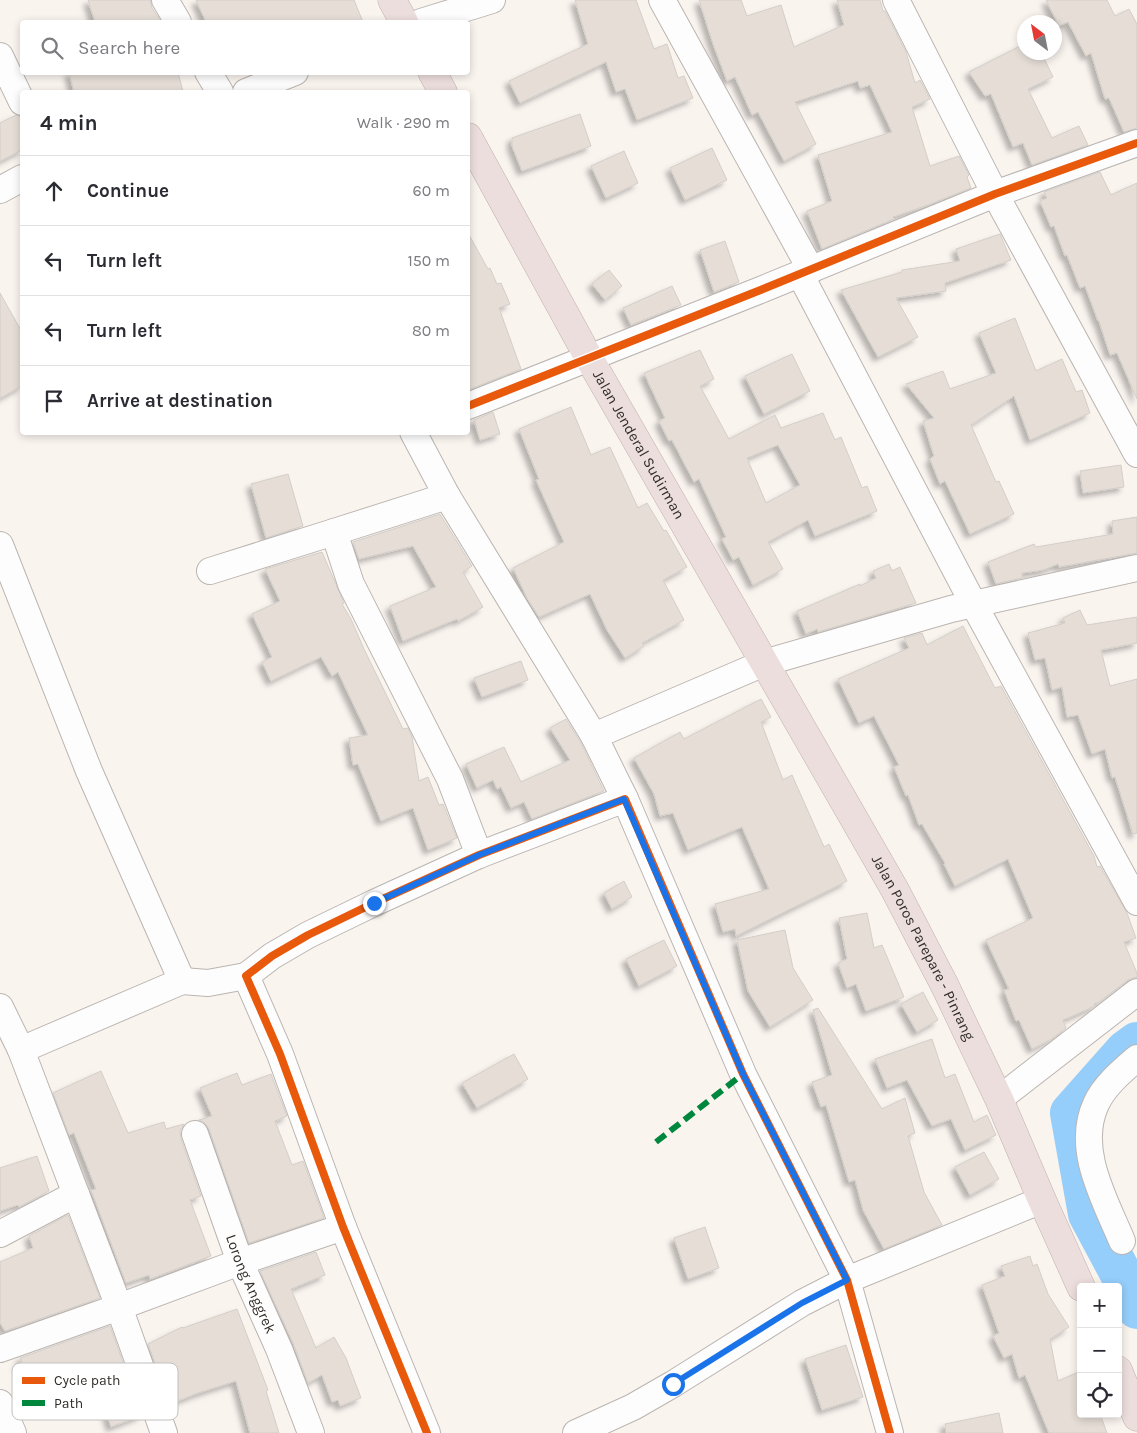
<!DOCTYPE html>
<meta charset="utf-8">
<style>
:root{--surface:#fff;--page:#f2f2f3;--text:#2b2b33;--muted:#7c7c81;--line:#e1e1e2}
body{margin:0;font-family:Karla,sans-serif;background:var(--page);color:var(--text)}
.controls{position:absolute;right:15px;bottom:15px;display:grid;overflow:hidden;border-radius:5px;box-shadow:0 2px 8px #0003}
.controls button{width:45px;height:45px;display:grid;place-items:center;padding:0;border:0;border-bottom:1px solid var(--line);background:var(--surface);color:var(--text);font:25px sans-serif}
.compass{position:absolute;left:1017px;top:15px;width:45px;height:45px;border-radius:50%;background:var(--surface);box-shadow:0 2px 8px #0003;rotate:328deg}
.stop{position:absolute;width:15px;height:15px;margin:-11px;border:4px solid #1a73e8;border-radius:50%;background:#fff}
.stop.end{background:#1a73e8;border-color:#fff;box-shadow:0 1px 5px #0008}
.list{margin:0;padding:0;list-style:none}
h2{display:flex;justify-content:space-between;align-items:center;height:65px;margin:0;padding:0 20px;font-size:21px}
h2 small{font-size:16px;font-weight:400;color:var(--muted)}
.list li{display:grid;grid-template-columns:32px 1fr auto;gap:15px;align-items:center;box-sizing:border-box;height:70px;padding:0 20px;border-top:1px solid var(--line)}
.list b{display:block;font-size:19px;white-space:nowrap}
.list em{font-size:16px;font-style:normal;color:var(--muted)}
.icon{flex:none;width:28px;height:28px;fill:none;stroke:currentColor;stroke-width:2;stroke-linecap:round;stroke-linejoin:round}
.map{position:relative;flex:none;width:1137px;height:1433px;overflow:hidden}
.search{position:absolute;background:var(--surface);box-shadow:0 2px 8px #0003;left:20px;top:20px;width:450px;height:55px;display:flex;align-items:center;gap:12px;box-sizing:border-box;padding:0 18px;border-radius:5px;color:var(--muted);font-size:19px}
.panel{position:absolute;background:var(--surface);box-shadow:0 2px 8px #0003;left:20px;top:90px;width:450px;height:345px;border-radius:5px}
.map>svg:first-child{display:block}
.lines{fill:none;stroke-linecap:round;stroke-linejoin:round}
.river{stroke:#95cefa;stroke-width:42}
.building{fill:#e5ddd6;stroke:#d3cec9;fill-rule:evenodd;filter:url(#shadow)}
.minor-casing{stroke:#bbb5b1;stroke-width:28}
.highway-casing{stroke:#c1b1ad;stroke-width:29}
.minor{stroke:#fefdfd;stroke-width:26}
.highway{stroke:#ecdedc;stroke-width:28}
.quiet{stroke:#00873e;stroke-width:6;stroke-dasharray:12 6;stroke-linecap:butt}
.cycleway-casing{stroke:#fff;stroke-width:11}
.cycleway{stroke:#e8590c;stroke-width:8}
.route{stroke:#1a73e8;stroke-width:6}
.labels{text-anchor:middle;stroke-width:4.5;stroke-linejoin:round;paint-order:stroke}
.street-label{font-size:15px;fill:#312c28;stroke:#fff}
.key{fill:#fff;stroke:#c1c0be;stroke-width:1}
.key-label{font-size:14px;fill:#312c28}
</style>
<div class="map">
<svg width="1137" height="1433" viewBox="0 0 1137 1433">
<defs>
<filter id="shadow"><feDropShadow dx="-4.5" dy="4.5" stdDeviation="2.5" flood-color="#0004"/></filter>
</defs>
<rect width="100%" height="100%" fill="#faf4ef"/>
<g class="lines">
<path class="river" d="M1137,1043l-11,8 -55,62 18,101 38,71 10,23"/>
</g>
<path class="building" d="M88,0h62l2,8 9,14h-66z
M196,0h158l9,22h-157z
M575,0h61l18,49 13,-5 11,34 6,-2 9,22 -56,22 -12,-31 -9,3 -10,-30 -86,41 -11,-22 79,-37z
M699,0h42l6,16 34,-11 13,42 50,-22 -7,-25h43l3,11h2l21,41 9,31 5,-3 10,19 -18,8 18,59 29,-10 10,19 -2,2 4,11 -43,17 -35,12 1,2 -72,30 -15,-38 25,-10 -14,-46 74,-23 -22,-47 -10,3 -2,-7 -63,21 21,42 -32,17 -26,-49 -6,3 -17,-38 -8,4 -14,-37z
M1046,0h61l8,16 14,-7 8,15v104l-13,4 -15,-34 -4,1 -14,-46 -5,3 -18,-34 -9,4z
M1024,44v8h17l12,25 -25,12 24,49 27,-12 9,19 -56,20 -9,-22 -10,4 -22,-53 -6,2 -16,-24z
M69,72h109l5,20h-109z
M580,114l11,32 -69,25 -10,-25v-8z
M16,115l6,2v33l-22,11v-38z
M712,148l15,32 -42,20 -15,-32z
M624,151l14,32 -32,15 -15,-32z
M1100,172l11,23 26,-12v216l-20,-46 -7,2 -11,-34h-1l-13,-35 -5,2 -13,-33 -2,1 -11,-30 -3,1 -11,-26 7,-3 -3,-6z
M468,233l20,36 2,-1 7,16 4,-1 9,21 -11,4 22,61 -53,21z
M1000,234l11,26 -66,23 1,8 -50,7 22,39 -40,20 -37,-67 61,-18v-2l58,-9 -4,-12z
M725,241l14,41 -25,10 -14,-42z
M609,270l13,16 -17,14 -13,-16z
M672,286l9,19 -50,20 -8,-17z
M0,293l22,39v54l-22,12z
M1015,318l21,53 26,-12 14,33 6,-2 8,23 -60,27 -16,-44 -43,29 25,57 3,-1 15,33 -44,20 -25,-53 -5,3 -10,-25 4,-3 -11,-35 11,-3 -28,-34 37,-13 7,18 46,-16 -17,-40z
M700,350l14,29 -14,7 29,53 46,-24 6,13 42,-15 12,27 6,-3 21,51 5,-2 10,25 -62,25 -7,-16 -40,22 15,27 -30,16 -14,-28 -6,3 -11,-21 4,-2 -27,-58 -5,3 -22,-42 -3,1 -10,-20 6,-3 -21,-45zM778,445l22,40 -34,18 -19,-45z
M792,354l18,37 -46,23 -19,-38z
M571,407l20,48 19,-8 28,61 9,-5 17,28 2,-1 21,37 -24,13 21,40 -42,23 2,3 -19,12 -18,-28 -17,-36 -51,23 -12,-19 -14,-30 51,-26 -28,-62 3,-1 -20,-50z
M493,412l7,22 -20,6 -6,-20z
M1121,465l3,22 -41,6 -3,-22z
M288,474l15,52 -37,12 -15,-54z
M440,514l32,52 -9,6 20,35 -25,14 -1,-2 -54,22 -13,-35 46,-19 -23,-41 -54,13 -6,-17z
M1137,517v36l-78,14 -1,-3 -15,6 -21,3v5l-26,6 -8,-22 46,-18 2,3 77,-13 -1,-13z
M322,552l22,51 -2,1 9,15 13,30 39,80 5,-1 4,9 7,44 9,-4 11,28 4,-1 14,34 -29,12 -15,-42 -32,13 -23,-57 -5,1 -4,-27 19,-3 -30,-63 -6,4 -11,-19 -50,24 -9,-19 10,-5 -20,-43 28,-13 -15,-32z
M889,564l3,7 8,-4 16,36 -98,29 -1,-3 -11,5 -9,-23 63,-27v2l16,-8 -3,-7z
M1080,610l7,15 50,-8v26l-36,7 9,36 27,-7v154l-4,1 -18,-57 -3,1 -7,-29 -13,5 -14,-39 -11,2 -5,-30 -10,3 -7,-32 -10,2 -7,-27 37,-10 -2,-5z
M963,626l32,62 6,-2 93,170 3,11 3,-1 27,47 9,25 -12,4 13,31v4l-9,3 -29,22 -5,2 1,2 -32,14 3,8 -16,12 -18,9 -13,-29 -3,1 -12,-31 5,-1 -23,-49 47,-22 -25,-59 -53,27 -11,-22 1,-1 -23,-39 -3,1 -11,-30 -2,1 -12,-29 5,-2 -25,-49 -15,7 -21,-44 71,-31 -5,-10 18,-5 5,12z
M521,661l7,19 -46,17 -8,-19z
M761,699l10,18 -10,5 22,58 9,-5 32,72 5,-3 18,37 -111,55 -1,-7 -12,3 -8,-28 54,-15 -27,-62 -54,23 -15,-37 -13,3 -6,-22 -20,-36 46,-26 4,7z
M566,719l15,24 23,48 -72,28 -8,-17 -13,6 -10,-21 -4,2 -4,-9 -16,8 -11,-24 38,-17 17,35 49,-22 -20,-32z
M624,881l8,16 -20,12 -8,-16z
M867,913l7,35 8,-3 22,52 -38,14 -10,-27 -9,4 -9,-25 9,-4 -8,-41z
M785,930l8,38 20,32 -43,27 -22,-36 -11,-51z
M664,940l13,26 -38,20 -13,-27z
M923,992l15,28 -21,12 -16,-28z
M818,1008l64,101 23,-11 10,35 -7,3 16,56 18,33 -58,24 -21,-39 -8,-30 -6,2 -23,-77 -5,2 -9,-25 20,-7 -19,-65z
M932,1039l13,39 10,-4 19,48 13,-7 9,20 -31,15 -14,-31 -19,7 -25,-46 -20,8 -12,-29z
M514,1054l14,25 -51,29 -15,-25z
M101,1071l27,62 36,-11 2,7 18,-5 -4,7 1,8 20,57 -11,4 21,56 -61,23 -1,-4 -23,8 -35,-93 5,-1 -22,-56 -5,2 -16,-42z
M237,1073l5,12 29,-11 16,42 -12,5 17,44 11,-4 21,57 -75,25 -40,-114 -4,-6 -6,-3 13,-4 -12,-28z
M984,1152l15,27 -29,16 -15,-28z
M37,1156l12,35 -30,16 -1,-2 -18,6v-43z
M68,1215l32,83 -95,33 -5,-8v-61l33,-14 -4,-12z
M705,1227l14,41 -31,11 -14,-41z
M316,1252l9,23 -34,14 25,59 18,-11 12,21 15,40 -21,8 -2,-6 -6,2 -10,-27 -14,8 -15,-40 -33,-72z
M1030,1256l3,10 4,-2 11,30 21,33 -19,12 8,42 23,-10v43h19l7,19h-58l-24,-58 -6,3 -7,-24 -8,4 -11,-22 6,-3 -17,-48 23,-9 -4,-10z
M237,1309l31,81 -2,1 13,42h-29l-14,-52 -38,12 -28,11 -22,-60 34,-17 1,1z
M110,1326l32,89 -31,12 -9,-30 -25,9 -5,-13 -31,16 -23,-45 4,-2 -2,-4z
M846,1345l17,52 -41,13 -17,-51z
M999,1413l4,20h-57l-1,-9z"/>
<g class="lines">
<g class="minor-casing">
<g id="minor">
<path d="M165,0l13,22"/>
<path d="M662,0l149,270"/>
<path d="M896,0l99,194 142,260"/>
<path d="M421,22l71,-22"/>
<path d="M0,56l22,46"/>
<path d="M208,72l12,20"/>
<path d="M246,92l49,-20"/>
<path d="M0,190l22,-12"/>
<path d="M800,274l174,331 163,297"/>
<path d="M468,406l295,-117 232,-95 142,-51"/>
<path d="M413,432l34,64 147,240 31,63"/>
<path d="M447,496l-113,36 17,52 99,195 29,76"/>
<path d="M0,545l89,226 93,210 -161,69"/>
<path d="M210,571l124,-39"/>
<path d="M594,736l170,-73 187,-54 186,-41"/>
<path d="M182,981l26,2 38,-7"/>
<path d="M0,1007l21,43 98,257 45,126"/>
<path d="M999,1099l138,-107"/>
<path id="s1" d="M195,1134l45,128 39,87 32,84"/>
<path d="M0,1234l76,-40"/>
<path d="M1122,1241c-17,-41 -47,-92 -26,-137 8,-18 26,-33 41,-46"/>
<path d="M0,1349l119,-42 121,-45 103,-35"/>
<path d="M0,1403l13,30"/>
<path d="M427,1433l-84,-206 -63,-173 -34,-78 26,-20 36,-21 66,-32 105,-48 146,-56 118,275 104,206 43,153"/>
<path d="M576,1433l57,-26 40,-23 129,-81 45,-23 195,-80"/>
</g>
</g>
<g class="highway-casing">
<g id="highway">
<path d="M392,0l12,22"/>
<path d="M432,72l11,20"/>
<path id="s2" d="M468,137l121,221 306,532 50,96 54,113 43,101 39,87"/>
<path d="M1118,1370l19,47"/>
</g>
</g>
<use href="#minor" class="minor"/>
<use href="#highway" class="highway"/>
<path class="quiet" d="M656,1142l87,-68"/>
<g class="cycleway-casing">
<path id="cycleway" d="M468,406l295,-117 232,-95 142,-51
M427,1433l-84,-206 -63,-173 -34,-78 26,-20 36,-21 66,-32 105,-48 146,-56 118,275 104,206 43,153"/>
</g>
<use href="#cycleway" class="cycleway"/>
</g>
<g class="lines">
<path class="route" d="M374,903l105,-48 145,-56 119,275 104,206 -45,23 -129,81"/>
</g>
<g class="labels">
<g class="street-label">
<text dy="5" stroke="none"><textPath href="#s2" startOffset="352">Jalan Jenderal Sudirman</textPath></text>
<text dy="5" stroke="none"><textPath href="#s2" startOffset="930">Jalan Poros Parepare - Pinrang</textPath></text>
<text dy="5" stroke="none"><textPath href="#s1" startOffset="160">Lorong Anggrek</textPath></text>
</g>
</g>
<rect x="12" y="1363" width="166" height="57" rx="8" class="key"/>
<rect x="22" y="1377" width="23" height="7" fill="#e8590c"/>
<rect x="22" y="1400" width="23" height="6" fill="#00873e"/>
<g class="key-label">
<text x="54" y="1385">Cycle path</text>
<text x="54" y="1408">Path</text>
</g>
</svg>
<div class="controls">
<button>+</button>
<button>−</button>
<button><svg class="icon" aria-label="locate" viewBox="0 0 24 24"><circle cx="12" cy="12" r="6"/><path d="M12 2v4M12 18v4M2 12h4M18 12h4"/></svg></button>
</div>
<svg class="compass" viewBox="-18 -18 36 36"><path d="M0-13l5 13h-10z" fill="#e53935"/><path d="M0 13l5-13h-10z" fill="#7c7c81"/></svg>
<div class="stop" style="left:673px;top:1384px"></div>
<div class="stop end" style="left:374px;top:903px"></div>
<div class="search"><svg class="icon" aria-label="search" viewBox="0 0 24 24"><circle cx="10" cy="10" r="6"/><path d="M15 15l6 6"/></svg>Search here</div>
<section class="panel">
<h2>4 min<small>Walk · 290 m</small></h2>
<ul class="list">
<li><svg class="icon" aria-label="ahead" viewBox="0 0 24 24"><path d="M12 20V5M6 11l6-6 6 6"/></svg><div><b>Continue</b></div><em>60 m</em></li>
<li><svg class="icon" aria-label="left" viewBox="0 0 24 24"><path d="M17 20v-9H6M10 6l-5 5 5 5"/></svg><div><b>Turn left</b></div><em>150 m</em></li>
<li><svg class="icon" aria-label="left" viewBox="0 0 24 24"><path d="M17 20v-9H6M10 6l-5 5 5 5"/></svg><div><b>Turn left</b></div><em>80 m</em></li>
<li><svg class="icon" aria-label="arrive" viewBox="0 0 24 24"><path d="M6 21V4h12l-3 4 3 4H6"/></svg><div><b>Arrive at destination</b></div></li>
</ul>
</section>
</div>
